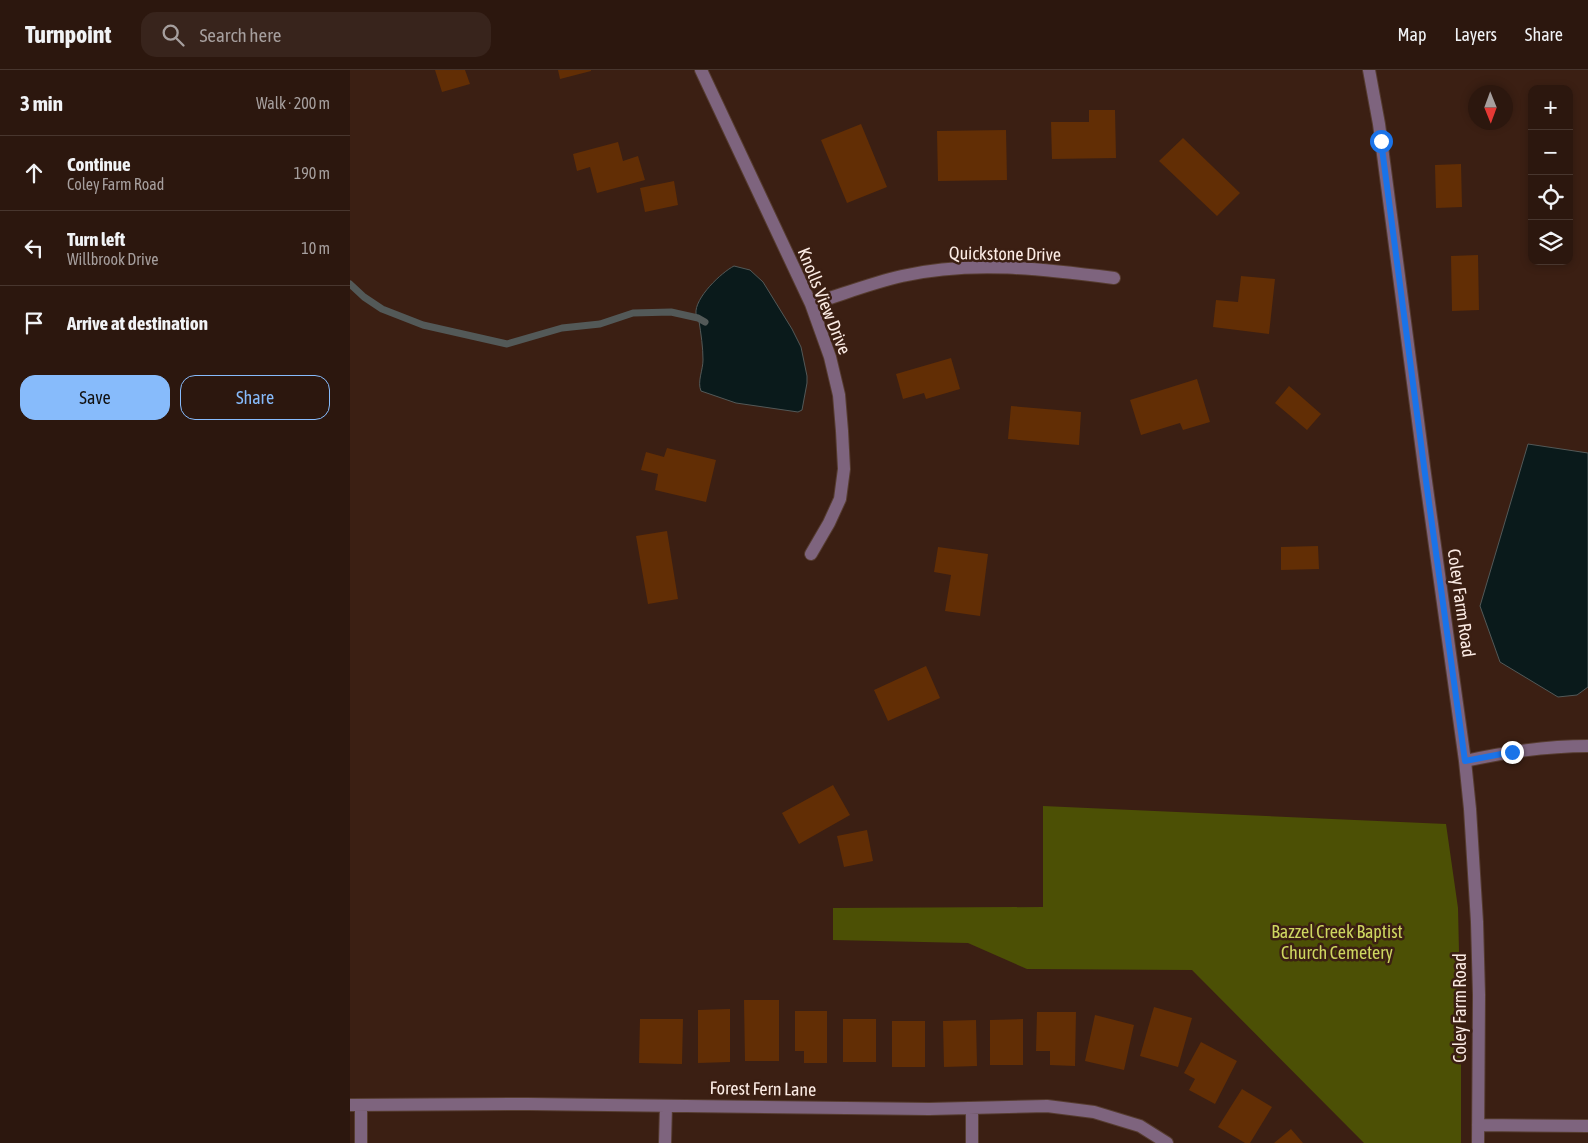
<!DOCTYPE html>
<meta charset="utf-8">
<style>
:root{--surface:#2c170e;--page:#38241c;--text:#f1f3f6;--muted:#a69f9e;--line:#48362e;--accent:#87bbfb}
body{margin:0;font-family:"Asap Condensed",sans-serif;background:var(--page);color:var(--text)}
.controls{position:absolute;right:15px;top:15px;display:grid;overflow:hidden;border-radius:10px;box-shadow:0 2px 8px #0003}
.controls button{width:45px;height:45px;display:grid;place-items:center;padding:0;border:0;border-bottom:1px solid var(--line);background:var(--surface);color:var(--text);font:25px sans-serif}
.compass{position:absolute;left:1118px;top:15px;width:45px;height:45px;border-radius:50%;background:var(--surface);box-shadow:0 2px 8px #0003;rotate:179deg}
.stop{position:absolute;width:15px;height:15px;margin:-11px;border:4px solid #1a73e8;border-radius:50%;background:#fff}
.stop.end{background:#1a73e8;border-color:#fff;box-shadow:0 1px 5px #0008}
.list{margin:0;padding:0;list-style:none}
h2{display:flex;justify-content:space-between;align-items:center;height:65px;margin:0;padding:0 20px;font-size:21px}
h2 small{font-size:16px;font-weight:400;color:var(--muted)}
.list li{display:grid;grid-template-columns:32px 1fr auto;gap:15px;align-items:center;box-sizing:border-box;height:75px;padding:0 20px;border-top:1px solid var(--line)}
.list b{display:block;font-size:19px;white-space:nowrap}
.list p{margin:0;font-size:16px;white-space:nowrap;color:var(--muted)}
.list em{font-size:16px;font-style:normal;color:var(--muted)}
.actions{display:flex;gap:10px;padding:15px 20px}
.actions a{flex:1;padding:11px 0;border:1px solid var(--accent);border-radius:15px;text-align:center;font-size:18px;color:var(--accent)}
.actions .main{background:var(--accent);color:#111}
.icon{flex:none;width:28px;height:28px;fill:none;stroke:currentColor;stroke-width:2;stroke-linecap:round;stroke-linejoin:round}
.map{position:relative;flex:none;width:1238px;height:1073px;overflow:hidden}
header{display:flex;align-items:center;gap:30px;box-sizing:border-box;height:70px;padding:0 25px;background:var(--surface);border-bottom:1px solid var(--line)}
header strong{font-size:24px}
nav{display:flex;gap:28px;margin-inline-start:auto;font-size:18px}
.search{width:350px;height:45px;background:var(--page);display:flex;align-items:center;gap:12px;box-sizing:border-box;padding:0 18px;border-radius:15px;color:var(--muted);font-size:19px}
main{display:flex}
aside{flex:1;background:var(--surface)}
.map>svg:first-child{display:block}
.green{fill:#4c5005}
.water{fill:#0a1a1b;stroke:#535958}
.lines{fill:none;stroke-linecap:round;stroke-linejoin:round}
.stream{stroke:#535958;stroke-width:7}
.building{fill:#622e05}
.street-casing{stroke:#563c30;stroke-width:14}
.street{stroke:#7e647e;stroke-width:12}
.route{stroke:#1a73e8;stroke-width:6}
.labels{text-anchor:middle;stroke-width:5;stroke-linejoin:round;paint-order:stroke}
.street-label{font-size:18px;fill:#fcece5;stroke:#3b1f13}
.park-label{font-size:18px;fill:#ced660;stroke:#3b1f13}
</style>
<header>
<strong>Turnpoint</strong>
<div class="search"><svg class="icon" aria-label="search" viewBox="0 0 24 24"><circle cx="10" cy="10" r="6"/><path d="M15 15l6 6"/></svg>Search here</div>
<nav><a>Map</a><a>Layers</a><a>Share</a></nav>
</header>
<main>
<aside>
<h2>3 min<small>Walk · 200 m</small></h2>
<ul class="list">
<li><svg class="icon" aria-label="ahead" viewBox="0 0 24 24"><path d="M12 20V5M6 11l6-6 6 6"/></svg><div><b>Continue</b><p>Coley Farm Road</p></div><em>190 m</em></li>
<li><svg class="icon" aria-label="left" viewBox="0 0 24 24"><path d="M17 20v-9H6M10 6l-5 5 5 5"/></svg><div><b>Turn left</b><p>Willbrook Drive</p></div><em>10 m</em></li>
<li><svg class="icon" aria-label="arrive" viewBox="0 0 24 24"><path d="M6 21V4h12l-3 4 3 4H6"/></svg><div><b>Arrive at destination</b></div></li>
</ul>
<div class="actions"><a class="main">Save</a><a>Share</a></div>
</aside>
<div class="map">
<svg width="1238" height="1073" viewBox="0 0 1238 1073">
<rect width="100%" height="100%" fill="#3b1f13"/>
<path class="green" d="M693,736l403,18 12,84 3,131v104h-97l-172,-173 -165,-1 -59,-26 -135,-3v-32l210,-1z"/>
<path class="water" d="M384,196l16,4 13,12 29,47 9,18 6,29v7l-5,27 -4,2 -62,-9 -35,-12c-4,-9 2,-21 2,-31 0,-13 -2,-26 -4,-39 -1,-3 -3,-5 -3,-7 -2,-16 26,-42 38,-48z
M1178,374l60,9v234l-11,8 -19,2 -58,-35 -20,-56z"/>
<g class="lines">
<path class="stream" d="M0,214l14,13 18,12 41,16 84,19 55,-16 38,-4 33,-11 38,-1 27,6 7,4"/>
</g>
<path class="building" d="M85,0h30l5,14 -28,8z
M208,0h33v1l-31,8z
M739,40h26l1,48 -64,1 -1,-37h38z
M511,54l26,63 -40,16 -26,-63z
M656,60l1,50 -69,1 -1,-50z
M833,68l57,55 -23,23 -58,-55z
M268,72l5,19 15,-5 7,24 -48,13 -7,-26 -13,4 -4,-17z
M1111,94l1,43 -26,1 -1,-43z
M324,111l4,24 -33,7 -5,-24z
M1128,185l1,55 -27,1 -1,-55z
M891,206l34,3 -6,55 -56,-7 3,-27 22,2z
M601,288l9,31 -34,10 -2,-6 -21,6 -7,-25z
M847,309l13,43 -27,8 -3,-7 -39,12 -11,-35z
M939,316l32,28 -14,16 -32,-27z
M661,336l70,6 -2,33 -71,-6z
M317,378l49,12 -10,42 -51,-12 3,-16 -17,-4 5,-18 18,5z
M317,461l11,68 -30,5 -12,-68z
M968,476l1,23 -38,1v-23z
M588,477l50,7 -8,62 -35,-5 6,-36 -17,-3z
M576,596l14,32 -52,23 -14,-31z
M483,715l17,30 -51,29 -17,-31z
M517,760l6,31 -29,6 -7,-31z
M394,930h35v61h-34z
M804,937l38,11 -14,49 -38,-11z
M380,939v53l-32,1v-53z
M445,941h32v52h-23v-12h-9z
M687,942h39l-1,54 -25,-1v-14h-14z
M745,945l39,10 -10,45 -39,-9z
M290,949h43l-1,45 -43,-1z
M493,949h33v43h-33z
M673,949v46h-33v-45z
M626,950l1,46 -33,1 -1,-46z
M542,951h33v46h-33z
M851,972l36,19 -22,43 -26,-14 6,-11 -11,-6z
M892,1019l30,18 -22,36h-5l-27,-16z
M941,1059l12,14h-29z"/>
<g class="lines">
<g class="street-casing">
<path id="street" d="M351,0l110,234 19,53 9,38 3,36 2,38 -4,30 -11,24 -18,31
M1019,0l10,54 46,350 40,287 5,48 7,113 2,73 -1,148
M461,234c30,-9 60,-21 91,-28 70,-16 141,-7 212,2
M1115,691c41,-9 81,-15 123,-15
M0,1035l179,-1 400,5 118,-3 47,6 46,14 27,17
M622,1039v34
M1128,1055l110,1
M11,1073v-38
M315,1073l1,-37"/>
</g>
<use href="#street" class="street"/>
</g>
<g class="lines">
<path class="route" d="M1031,71l44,333 40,287 47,-9"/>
</g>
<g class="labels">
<g class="street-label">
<text transform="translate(655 184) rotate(1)" y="6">Quickstone Drive</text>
<text transform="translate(474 231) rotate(68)" y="6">Knolls View Drive</text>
<text transform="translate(1111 533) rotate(82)" y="6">Coley Farm Road</text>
<text transform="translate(1110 938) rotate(-90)" y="6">Coley Farm Road</text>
<text transform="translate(413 1019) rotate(1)" y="6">Forest Fern Lane</text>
</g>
<g class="park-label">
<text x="987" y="868">Bazzel Creek Baptist<tspan x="987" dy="21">Church Cemetery</tspan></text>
</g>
</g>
</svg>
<div class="controls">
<button>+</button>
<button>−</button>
<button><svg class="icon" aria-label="locate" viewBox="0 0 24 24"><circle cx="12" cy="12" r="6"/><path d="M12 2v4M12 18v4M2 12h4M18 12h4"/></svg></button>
<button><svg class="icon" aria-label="layers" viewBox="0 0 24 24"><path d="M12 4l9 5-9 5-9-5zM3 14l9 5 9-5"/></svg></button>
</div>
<svg class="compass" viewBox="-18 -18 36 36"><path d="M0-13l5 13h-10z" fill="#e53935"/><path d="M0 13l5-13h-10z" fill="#a69f9e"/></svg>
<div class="stop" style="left:1031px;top:71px"></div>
<div class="stop end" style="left:1162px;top:682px"></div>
</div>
</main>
